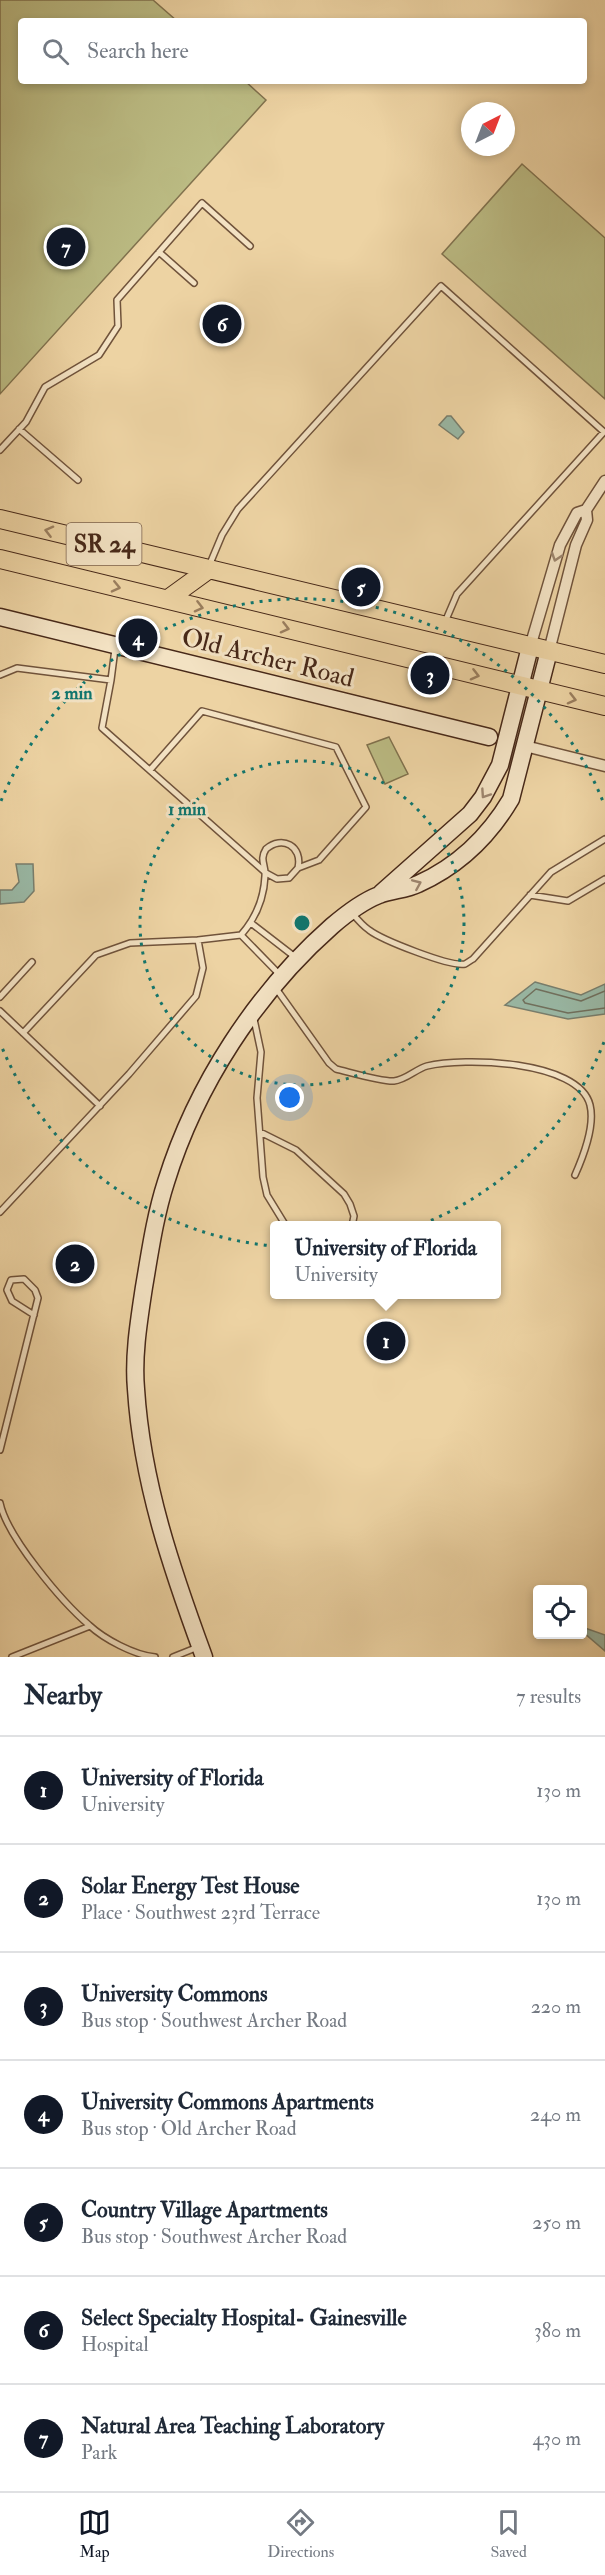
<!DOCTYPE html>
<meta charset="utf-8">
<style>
:root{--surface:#fff;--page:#f2f2f3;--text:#1f2937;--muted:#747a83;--line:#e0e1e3;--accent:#111827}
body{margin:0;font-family:"IM FELL Double Pica",serif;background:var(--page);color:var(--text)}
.controls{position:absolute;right:18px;bottom:18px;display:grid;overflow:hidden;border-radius:6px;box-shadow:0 3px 9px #0003}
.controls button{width:54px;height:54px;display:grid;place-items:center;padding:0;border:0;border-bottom:2px solid var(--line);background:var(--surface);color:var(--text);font:30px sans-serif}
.compass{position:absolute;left:461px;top:102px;width:54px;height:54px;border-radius:50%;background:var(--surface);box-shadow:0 3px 9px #0003;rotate:42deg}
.you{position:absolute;left:290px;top:1098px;width:21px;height:21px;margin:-15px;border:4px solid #fff;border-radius:50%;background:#1a73e8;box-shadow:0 0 0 9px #1a73e833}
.badge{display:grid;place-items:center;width:39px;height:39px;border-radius:50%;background:var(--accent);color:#fff;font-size:20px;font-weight:700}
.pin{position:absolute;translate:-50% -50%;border:3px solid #fff;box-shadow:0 2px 6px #0006}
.popup{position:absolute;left:270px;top:1221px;width:231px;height:78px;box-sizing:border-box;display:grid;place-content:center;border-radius:6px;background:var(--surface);filter:drop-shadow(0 2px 4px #0005);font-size:20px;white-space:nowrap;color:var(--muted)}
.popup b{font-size:22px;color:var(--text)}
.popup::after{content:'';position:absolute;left:50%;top:100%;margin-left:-12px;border:12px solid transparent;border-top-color:var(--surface)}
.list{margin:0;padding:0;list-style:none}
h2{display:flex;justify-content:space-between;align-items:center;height:78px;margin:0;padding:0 24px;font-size:26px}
h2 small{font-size:20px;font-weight:400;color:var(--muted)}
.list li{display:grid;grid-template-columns:39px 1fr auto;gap:18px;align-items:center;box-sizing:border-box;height:108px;padding:0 24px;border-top:2px solid var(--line)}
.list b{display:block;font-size:22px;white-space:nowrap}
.list p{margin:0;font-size:20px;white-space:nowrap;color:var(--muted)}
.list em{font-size:20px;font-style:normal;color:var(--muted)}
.icon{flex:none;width:33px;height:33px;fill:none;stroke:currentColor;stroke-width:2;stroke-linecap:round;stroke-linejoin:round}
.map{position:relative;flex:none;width:605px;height:1657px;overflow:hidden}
.search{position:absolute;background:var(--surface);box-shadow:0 3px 9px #0003;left:18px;right:18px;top:18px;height:66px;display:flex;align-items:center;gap:15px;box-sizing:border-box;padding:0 21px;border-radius:6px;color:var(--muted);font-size:22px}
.sheet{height:834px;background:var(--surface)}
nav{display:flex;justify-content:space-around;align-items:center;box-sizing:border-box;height:84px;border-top:2px solid var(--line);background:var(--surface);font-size:16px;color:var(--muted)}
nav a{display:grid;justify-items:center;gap:3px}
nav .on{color:var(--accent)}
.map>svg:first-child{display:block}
.green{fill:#bbbb83;stroke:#81724e;stroke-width:1.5}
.water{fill:#99b8a5;stroke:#787e6d;stroke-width:1.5}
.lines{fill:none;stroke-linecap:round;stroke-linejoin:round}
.shore{stroke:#70705e;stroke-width:1.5}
.lane-casing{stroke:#70533b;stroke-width:8}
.street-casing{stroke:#70533b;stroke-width:13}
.secondary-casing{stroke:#472818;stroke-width:19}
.primary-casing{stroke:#472818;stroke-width:20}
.lane{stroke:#f3e2c3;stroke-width:5}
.street{stroke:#f3e2c3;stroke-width:10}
.secondary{stroke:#f3e2c3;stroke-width:16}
.primary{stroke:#edd3a3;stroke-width:18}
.oneway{stroke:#9a7e5e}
.oneway2{stroke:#9d856e}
.ring{fill:none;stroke:#0f766e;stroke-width:3;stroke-dasharray:3 6}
.labels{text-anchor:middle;stroke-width:6;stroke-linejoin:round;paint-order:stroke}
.shield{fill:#f3e2c3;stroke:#7b604b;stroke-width:1.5}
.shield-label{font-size:24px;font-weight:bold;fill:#472818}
.street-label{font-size:26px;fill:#472818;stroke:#f3e2c3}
.centre{fill:#0f766e;stroke:#f3e2c3;stroke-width:3}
.ring-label{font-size:18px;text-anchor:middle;font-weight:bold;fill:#0f766e;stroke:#f3e2c3;stroke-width:6;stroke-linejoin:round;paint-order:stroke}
</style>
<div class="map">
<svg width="605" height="1657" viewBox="0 0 605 1657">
<rect width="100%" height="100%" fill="#edd3a3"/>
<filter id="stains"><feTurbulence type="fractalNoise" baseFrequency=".00333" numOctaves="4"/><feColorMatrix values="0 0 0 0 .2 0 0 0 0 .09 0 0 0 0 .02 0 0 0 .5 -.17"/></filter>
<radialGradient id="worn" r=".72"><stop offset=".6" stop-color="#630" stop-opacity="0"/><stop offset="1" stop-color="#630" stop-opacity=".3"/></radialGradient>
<path class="green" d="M0,0h153l24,21h-156v60h224l21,19 -266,294z
M522,164l83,74v161l-163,-145z
M389,737l19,37 -23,10 -18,-39z"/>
<path class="water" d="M447,416h4l13,16 -6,7 -19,-14z
M16,864h17l1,27 -10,11 -24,2v-14h12l7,-8z
M535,982l46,13 24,-11v30l-37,5 -63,-14z
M582,1627l23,8v16l-22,-19z"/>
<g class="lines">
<path class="shore" d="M605,991l-24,10 -45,-12 -13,11 2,3 43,10 37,-5"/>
<g class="lane-casing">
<path id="lane" d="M159,252l35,31
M19,429l59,51
M0,450l26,-28 19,-35 54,-32 19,-29 -1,-26 85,-97 48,43
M209,566l13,-31 16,-26 203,-223 163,146 -147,162 -12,28
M0,675l17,-7 94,12 -9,48 164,145 11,6 12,-1 9,-10 21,-8 47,-53 -30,-60 -134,-36 -52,59
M111,680l4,-31
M530,895l38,6 37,-22
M352,913c5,6 11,13 17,17 13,10 81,37 96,34 2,-1 6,-4 8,-5l78,-87 54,-33
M251,923l44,34
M241,935l40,41
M275,987l54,76 7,6c13,3 47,13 58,12 12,-1 22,-12 33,-15 35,-9 152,-6 163,39 5,20 -7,52 -15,70
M0,997l32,-35
M0,1011l100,95
M254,1019l7,33 -4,46 6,79 4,18 19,31
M23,1033l73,-78 34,-12 68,-3
M260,1132l36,18 48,44 6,10 4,12 -2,10
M0,1212l129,-138 67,-78 7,-28 -5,-28 43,-5c14,-16 23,-37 24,-59 1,-11 -6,-16 1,-27 16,-14 37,-3 32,19
M0,1450l38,-152 -3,-8 -11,-11 -13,1 -4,10 5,11 22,14
M0,1503c7,34 62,99 89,122 15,14 45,30 66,32
M12,1657l78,-31
M173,1657l25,-10"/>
</g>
<g class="street-casing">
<path id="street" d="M530,647l30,-102 17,-32 9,-3
M549,651l27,-106 11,-25 -1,-10 19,-29
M525,746l80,20"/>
</g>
<g class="secondary-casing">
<path id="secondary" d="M0,617l489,120
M381,893l89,-79 13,-17 17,-32 30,-118
M204,1657c-32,-87 -62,-174 -68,-268 -3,-33 3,-69 8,-102 6,-35 11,-71 22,-105 30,-97 90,-189 166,-256 14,-12 29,-24 47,-31 12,-5 27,-5 39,-11 40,-18 71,-48 93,-85l38,-148"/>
</g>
<g class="primary-casing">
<path id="primary" d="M0,519l605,145
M0,559l605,147
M168,599l40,-29"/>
</g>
<use href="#lane" class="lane"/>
<use href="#street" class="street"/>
<use href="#secondary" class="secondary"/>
<use href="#primary" class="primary"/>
</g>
<defs><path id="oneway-chevron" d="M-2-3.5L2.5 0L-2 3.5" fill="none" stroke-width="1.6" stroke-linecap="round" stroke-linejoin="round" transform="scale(1.5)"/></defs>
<g class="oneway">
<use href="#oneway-chevron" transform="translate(49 531) rotate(-166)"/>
<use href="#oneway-chevron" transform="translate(116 587) rotate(13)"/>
<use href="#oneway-chevron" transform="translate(199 607) rotate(14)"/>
<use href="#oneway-chevron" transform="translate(285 628) rotate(14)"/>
<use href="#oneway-chevron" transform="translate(475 675) rotate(14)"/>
<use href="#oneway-chevron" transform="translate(572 699) rotate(14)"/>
</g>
<g class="oneway2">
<use href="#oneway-chevron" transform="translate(556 557) rotate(108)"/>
<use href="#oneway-chevron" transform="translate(485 794) rotate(124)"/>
<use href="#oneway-chevron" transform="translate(417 884) rotate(-23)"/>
</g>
<g class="ring">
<circle cx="302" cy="923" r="162"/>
<path d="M604 1042A325 325 0 0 1 1 1045M1 801A325 325 0 0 1 604 804"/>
</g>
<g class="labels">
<rect class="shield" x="66.5" y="523" width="75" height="42" rx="4.5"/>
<g class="shield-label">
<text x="104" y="552">SR 24</text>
</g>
<g class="street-label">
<text transform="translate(268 657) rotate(14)" y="9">Old Archer Road</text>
</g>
</g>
<circle cx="302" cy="923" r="9" class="centre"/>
<g class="ring-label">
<text x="72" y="699">2 min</text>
<text x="187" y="815">1 min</text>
</g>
<rect width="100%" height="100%" filter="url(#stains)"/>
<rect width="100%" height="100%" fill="url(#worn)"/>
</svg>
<div class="controls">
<button><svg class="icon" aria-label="locate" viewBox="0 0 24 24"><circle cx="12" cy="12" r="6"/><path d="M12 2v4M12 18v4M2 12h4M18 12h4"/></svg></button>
</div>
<svg class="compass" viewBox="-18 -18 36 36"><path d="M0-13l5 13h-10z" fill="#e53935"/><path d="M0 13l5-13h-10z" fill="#747a83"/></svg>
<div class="you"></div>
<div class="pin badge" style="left:386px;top:1341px">1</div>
<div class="popup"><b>University of Florida</b>University</div>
<div class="pin badge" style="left:75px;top:1264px">2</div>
<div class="pin badge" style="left:430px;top:675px">3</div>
<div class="pin badge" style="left:138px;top:638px">4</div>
<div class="pin badge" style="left:361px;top:587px">5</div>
<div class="pin badge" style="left:222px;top:324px">6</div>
<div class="pin badge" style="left:66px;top:247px">7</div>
<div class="search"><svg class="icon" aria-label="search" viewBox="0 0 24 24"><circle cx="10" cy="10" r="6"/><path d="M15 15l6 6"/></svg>Search here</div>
</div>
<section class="sheet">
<h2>Nearby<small>7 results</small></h2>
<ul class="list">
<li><span class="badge">1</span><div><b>University of Florida</b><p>University</p></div><em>130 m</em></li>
<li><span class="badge">2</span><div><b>Solar Energy Test House</b><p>Place · Southwest 23rd Terrace</p></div><em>130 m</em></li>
<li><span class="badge">3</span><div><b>University Commons</b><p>Bus stop · Southwest Archer Road</p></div><em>220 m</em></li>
<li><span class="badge">4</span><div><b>University Commons Apartments</b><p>Bus stop · Old Archer Road</p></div><em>240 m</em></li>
<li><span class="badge">5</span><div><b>Country Village Apartments</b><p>Bus stop · Southwest Archer Road</p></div><em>250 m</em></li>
<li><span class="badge">6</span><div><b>Select Specialty Hospital- Gainesville</b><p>Hospital</p></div><em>380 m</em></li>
<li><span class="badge">7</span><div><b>Natural Area Teaching Laboratory</b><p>Park</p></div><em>430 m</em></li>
</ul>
</section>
<nav>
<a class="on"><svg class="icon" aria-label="map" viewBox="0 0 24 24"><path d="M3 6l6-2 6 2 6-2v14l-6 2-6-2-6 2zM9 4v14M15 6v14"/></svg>Map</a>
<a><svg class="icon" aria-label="directions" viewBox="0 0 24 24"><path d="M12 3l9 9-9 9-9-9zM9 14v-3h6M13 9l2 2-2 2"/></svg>Directions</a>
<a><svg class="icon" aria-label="saved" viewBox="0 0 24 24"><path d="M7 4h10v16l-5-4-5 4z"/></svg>Saved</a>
</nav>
